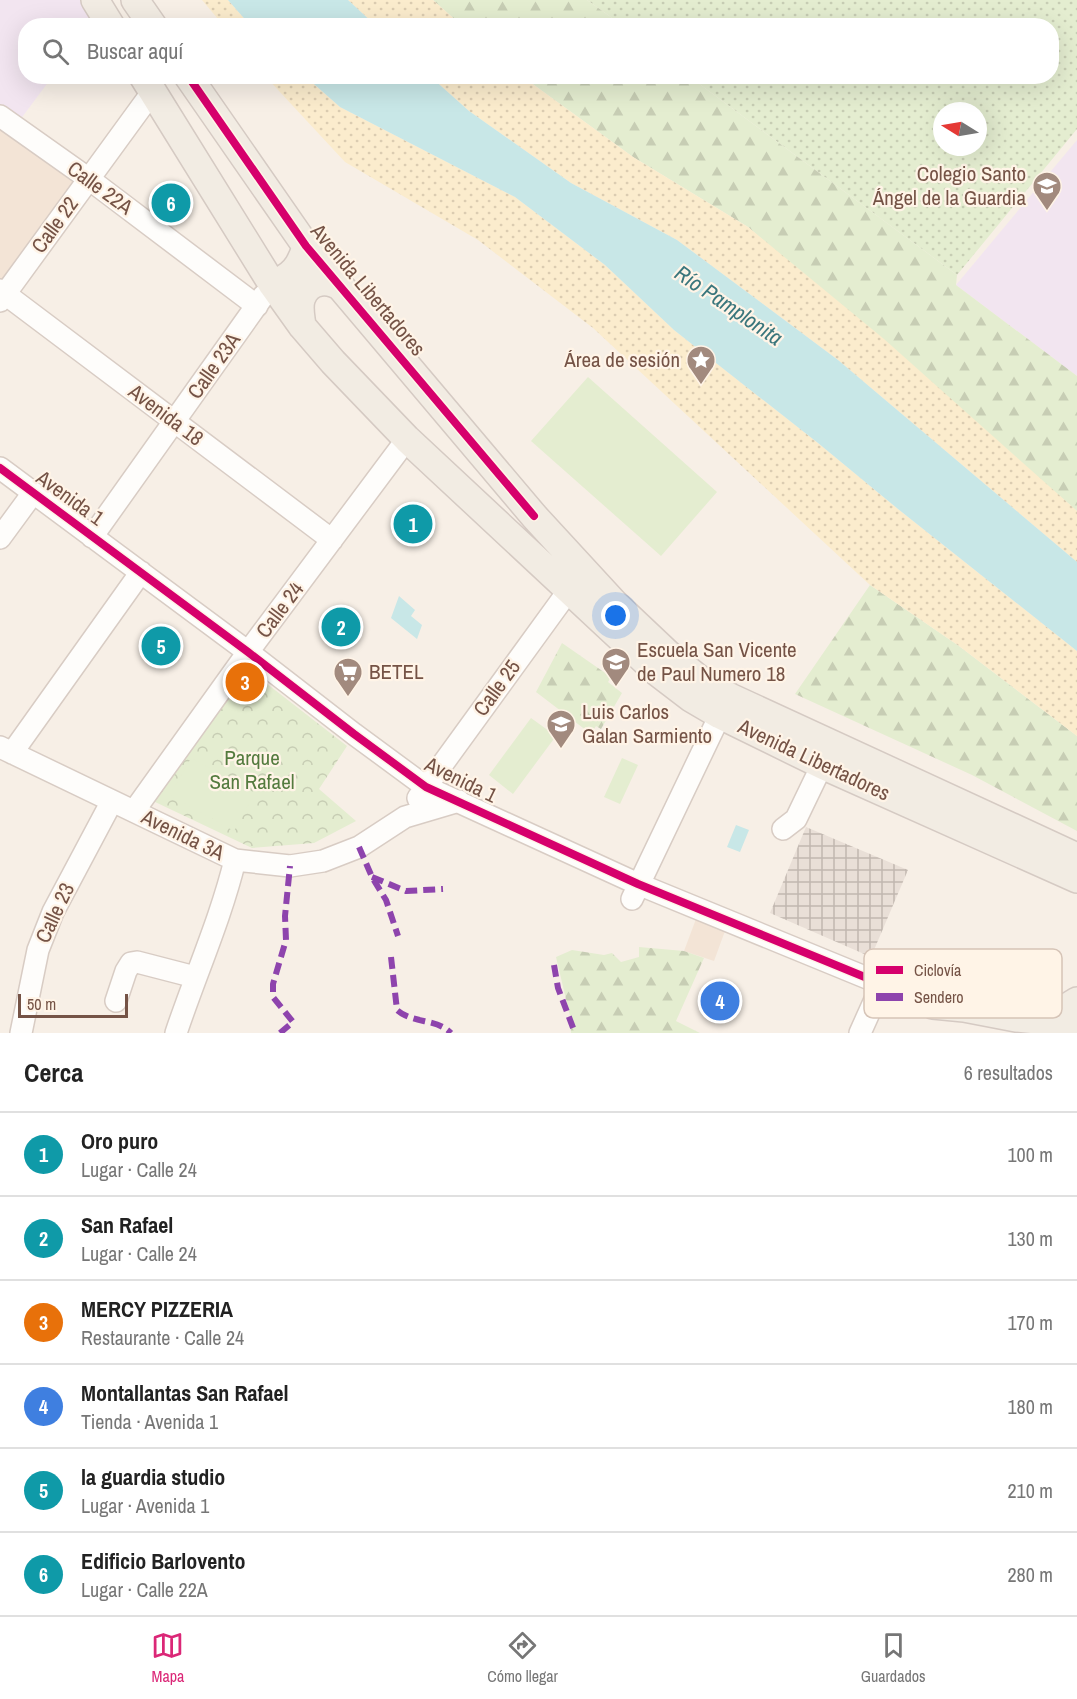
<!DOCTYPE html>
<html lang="es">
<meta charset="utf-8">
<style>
:root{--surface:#fff;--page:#f6f6f6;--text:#222;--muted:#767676;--line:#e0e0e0;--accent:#db2777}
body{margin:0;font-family:"Archivo Narrow",sans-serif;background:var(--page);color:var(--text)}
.compass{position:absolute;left:933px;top:102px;width:54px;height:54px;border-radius:50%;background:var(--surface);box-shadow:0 6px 24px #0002;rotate:281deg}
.scale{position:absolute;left:18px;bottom:15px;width:110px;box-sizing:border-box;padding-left:6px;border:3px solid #755346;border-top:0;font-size:16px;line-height:21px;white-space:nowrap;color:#755346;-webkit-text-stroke:4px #fff4e7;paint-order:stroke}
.you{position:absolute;left:616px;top:616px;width:21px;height:21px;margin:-15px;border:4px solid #fff;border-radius:50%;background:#1a73e8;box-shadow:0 0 0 9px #1a73e833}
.badge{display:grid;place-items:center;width:39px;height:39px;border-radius:50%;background:var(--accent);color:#fff;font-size:20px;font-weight:700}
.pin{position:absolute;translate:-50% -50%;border:3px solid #fff;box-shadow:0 2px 6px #0006}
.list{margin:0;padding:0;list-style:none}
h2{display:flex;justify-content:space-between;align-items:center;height:78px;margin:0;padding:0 24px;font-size:26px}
h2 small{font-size:20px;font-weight:400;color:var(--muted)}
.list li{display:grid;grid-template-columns:39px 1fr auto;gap:18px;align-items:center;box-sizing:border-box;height:84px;padding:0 24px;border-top:2px solid var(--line)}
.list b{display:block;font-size:22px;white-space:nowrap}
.list p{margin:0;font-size:20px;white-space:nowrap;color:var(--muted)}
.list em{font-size:20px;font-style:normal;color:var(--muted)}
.icon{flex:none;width:33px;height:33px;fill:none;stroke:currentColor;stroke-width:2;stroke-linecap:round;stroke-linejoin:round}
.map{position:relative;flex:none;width:1077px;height:1033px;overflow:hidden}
.search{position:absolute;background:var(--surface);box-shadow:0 6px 24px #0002;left:18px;right:18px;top:18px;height:66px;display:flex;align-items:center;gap:15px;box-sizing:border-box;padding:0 21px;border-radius:24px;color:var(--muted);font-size:22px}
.sheet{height:582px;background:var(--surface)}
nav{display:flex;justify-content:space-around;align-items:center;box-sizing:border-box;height:84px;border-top:2px solid var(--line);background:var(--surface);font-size:16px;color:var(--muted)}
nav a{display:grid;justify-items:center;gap:3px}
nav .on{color:var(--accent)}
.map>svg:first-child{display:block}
.residential{fill:#f3e4d6}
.industrial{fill:url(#industrial-grid)}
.education{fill:#f2e5f0}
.grass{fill:url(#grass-dots);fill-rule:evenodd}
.forest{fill:url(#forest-firs)}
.sand{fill:url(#sand-dots)}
.park{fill:url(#park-crowns)}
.garden{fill:#e4edd0}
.water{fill:#c8e7e7}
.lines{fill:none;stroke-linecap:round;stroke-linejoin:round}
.minor-casing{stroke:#d8ccc4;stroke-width:24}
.major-casing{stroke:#d5cac3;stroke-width:30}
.minor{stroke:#fefdfb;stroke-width:21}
.major{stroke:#f2ece3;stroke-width:27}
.quiet{stroke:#8e44ad;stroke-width:6;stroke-dasharray:12 6;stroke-linecap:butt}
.cycleway-casing{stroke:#fff4e7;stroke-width:11}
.cycleway{stroke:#d6006c;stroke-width:8}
.labels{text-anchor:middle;stroke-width:4.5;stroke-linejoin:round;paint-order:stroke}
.poi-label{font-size:21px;fill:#755346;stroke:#fff4e7;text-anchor:start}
.street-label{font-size:21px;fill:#755346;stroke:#fff4e7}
.park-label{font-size:21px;fill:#547b3e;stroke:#fff4e7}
.water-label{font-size:22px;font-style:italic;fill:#3a767c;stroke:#fff4e7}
.key{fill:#fff4e7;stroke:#d6c4b7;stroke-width:1.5}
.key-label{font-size:16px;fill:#755346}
</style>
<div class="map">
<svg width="1077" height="1033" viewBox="0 0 1077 1033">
<defs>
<pattern id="industrial-grid" width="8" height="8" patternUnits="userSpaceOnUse" patternTransform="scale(1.5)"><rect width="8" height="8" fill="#e9dfd7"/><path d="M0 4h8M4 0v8" fill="none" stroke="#c1b7b0"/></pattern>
<pattern id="grass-dots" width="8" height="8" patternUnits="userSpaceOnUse" patternTransform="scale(1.5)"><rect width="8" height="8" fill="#e4edd0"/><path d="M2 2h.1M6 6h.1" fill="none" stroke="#c7cdb4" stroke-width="1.8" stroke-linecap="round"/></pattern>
<pattern id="forest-firs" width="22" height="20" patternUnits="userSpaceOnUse" patternTransform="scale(1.5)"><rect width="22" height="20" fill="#e4edd0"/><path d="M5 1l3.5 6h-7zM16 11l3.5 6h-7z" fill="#c7cdb4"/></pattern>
<pattern id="sand-dots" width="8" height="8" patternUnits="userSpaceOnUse" patternTransform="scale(1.5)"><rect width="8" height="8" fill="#fbeccd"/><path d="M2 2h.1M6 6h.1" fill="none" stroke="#dbccb1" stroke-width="1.8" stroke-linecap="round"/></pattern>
<pattern id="park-crowns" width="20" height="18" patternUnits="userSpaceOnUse" patternTransform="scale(1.5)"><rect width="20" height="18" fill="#e4edd0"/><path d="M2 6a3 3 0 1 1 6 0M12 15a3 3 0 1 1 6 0" fill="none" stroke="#c7cdb4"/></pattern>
</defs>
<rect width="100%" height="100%" fill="#f7efe6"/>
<path class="residential" d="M0,117l80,61 -80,106z
M696,919l29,12 -11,30 -30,-10z"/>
<path class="industrial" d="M806,827l102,43 -37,87 -101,-44z"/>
<path class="education" d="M0,0h80l13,20 -4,5 -63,1v50l26,1 -32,43 -20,-16z
M1077,140v236l-121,-91z"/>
<path class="grass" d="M587,0h490v129l-120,146 -267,-198 362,-1v-50l-430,-1zM942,111h36v36h-36z"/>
<path class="forest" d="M433,0h154l35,25h-161z
M523,77h167l267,198 -1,10 121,91v135l-329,-284 -115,-70z
M870,585l89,61 118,90v95l-105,-56 -177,-81z
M562,643l49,34 -3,5 14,11 -21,36 -5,-3 -5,8 -55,-42z
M639,947l45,4 20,7 -28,63 24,12h-129l-1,-17 -14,-59 16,-7 32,5 8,-2 9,9 18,-5z"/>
<path class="sand" d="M202,0h26l22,25h-27z
M348,0h85l28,25h-86z
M266,77h40l34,30 175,90 90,68 69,65 144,113 80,66 179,142v85l-118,-90 -89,-61 -277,-257 -115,-88 -133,-78z
M431,77h92l110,80 115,70 136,112 193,172v51l-239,-202 -161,-120 -106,-57 -102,-72z"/>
<path class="park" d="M239,662l108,84 -28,43 37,32 -42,22 -62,5 -99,-47z"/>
<path class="garden" d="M588,377l129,115 -56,64 -130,-115z
M531,718l25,18 -43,58 -24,-19z
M191,758l64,35 -21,38 -64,-36z
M622,758l16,7 -18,39 -16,-7z"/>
<path class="water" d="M228,0h120l27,25h-125z
M306,77h125l38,34 102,72 106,57 161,120 239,202v89l-179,-142 -80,-66 -144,-113 -69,-65 -90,-68 -175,-90z
M399,596l16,14 -4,6 11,9 -5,14 -26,-21z
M736,825l13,5 -9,22 -13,-5z"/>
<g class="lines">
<g class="minor-casing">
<path id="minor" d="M0,116l89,63 168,127
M0,290l332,250
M0,301l153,-210
M0,468l248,184 106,82 72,53 212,97 295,121
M92,537l172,-242
M0,538l33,-45
M0,747l235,113 55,6 33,-5 36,-14 46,-30 54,-16
M12,753l129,-181
M418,798l151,-208
M134,811l114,-159 159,-213
M783,829l13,-10 26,-54
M632,899l88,-184
M116,1001l10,-30 5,-8 6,-1 58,15
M21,1033l17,-83 15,-38 59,-111
M176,1033c19,-57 45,-115 59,-173
M860,1033l22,-49"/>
</g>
<g class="major-casing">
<path id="major" d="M95,0l16,26
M135,0l18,26
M143,76l129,208 30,42 31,36 74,77 250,233 34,26 29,17 102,50 255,114
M188,76l118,170 228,270 80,87 54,51 30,24 32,19 347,160
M272,284c20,-7 29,-18 34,-38
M302,326c-1,-9 -4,-20 0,-29 7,-18 28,-19 41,-8
M933,1005l31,3 52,10 61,6
M1039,1014l20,-2 18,-11"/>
</g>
<use href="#minor" class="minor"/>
<use href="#major" class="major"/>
<path class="quiet" d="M359,847l13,30 14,23 12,36
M372,877l34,14 37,-2
M391,957l6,53c16,14 39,8 54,23
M554,965l4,23 17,45
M280,1033l13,-11 -20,-25v-13l13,-44 -1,-24 5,-50"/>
<g class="cycleway-casing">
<path id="cycleway" d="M188,76l118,170 228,270
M0,468l248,184 106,82 72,53 212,97 295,121"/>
</g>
<use href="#cycleway" class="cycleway"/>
</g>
<defs>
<g id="school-pin" transform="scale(1.5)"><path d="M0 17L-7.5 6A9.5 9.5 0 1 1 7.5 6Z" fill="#a28a7e" stroke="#fff4e7"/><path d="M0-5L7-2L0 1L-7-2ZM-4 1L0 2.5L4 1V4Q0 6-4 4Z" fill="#fff"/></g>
<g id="sight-pin" transform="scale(1.5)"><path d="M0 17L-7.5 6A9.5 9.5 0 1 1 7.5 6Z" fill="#a28a7e" stroke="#fff4e7"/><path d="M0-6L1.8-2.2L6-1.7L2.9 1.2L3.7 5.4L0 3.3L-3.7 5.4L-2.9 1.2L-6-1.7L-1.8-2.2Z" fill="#fff"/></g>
<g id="supermarket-pin" transform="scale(1.5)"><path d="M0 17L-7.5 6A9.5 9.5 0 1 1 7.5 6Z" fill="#a28a7e" stroke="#fff4e7"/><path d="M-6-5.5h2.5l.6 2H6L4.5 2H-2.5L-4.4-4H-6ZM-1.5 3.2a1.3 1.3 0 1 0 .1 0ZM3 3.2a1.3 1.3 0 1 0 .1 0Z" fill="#fff"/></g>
<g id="university-pin" transform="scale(1.5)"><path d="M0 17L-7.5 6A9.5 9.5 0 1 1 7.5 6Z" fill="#a28a7e" stroke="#fff4e7"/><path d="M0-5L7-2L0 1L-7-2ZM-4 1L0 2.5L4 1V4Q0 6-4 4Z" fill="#fff"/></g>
</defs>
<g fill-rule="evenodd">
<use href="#school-pin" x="1047" y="186"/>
<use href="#sight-pin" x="701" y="360"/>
<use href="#school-pin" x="616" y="662"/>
<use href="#supermarket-pin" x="348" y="672"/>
<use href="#university-pin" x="561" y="724"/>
</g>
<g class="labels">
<g class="poi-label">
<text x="1026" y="181" text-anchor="end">Colegio Santo<tspan x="1026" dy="24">Ángel de la Guardia</tspan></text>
<text x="680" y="367" text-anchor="end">Área de sesión</text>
<text x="637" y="657">Escuela San Vicente<tspan x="637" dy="24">de Paul Numero 18</tspan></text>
<text x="369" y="679">BETEL</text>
<text x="582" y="719">Luis Carlos<tspan x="582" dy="24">Galan Sarmiento</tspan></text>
</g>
<g class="street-label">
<text transform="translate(100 188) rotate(36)" y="7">Calle 22A</text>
<text transform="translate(55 225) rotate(-54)" y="7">Calle 22</text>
<text transform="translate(368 290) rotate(50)" y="7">Avenida Libertadores</text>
<text transform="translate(214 366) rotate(-55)" y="7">Calle 23A</text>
<text transform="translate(166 415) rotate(37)" y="7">Avenida 18</text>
<text transform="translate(70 498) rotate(36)" y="7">Avenida 1</text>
<text transform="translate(280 610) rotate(-53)" y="7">Calle 24</text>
<text transform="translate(497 688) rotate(-54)" y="7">Calle 25</text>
<text transform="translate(814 760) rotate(25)" y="7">Avenida Libertadores</text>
<text transform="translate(461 780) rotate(26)" y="7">Avenida 1</text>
<text transform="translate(183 835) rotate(26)" y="7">Avenida 3A</text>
<text transform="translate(55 913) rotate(-65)" y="7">Calle 23</text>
</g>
<g class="park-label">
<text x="252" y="765">Parque<tspan x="252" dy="24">San Rafael</tspan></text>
</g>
<g class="water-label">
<text transform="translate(729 305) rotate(34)" y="8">Río Pamplonita</text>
</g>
</g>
<rect x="864" y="949" width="198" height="69" rx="9" class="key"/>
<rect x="876" y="966" width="27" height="8" fill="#d6006c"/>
<rect x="876" y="993" width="27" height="8" fill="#8e44ad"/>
<g class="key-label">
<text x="914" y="976">Ciclovía</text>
<text x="914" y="1003">Sendero</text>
</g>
</svg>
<svg class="compass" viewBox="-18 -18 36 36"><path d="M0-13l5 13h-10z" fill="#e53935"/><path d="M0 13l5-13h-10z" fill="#767676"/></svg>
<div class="scale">50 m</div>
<div class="you"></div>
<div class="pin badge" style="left:413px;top:524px;background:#0f9aa8">1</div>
<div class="pin badge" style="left:341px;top:627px;background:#0f9aa8">2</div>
<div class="pin badge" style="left:245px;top:682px;background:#e8710a">3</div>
<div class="pin badge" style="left:720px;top:1001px;background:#3f7fe0">4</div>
<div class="pin badge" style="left:161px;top:646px;background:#0f9aa8">5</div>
<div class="pin badge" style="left:171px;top:203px;background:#0f9aa8">6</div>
<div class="search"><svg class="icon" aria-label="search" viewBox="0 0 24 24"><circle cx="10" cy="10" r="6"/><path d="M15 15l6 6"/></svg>Buscar aquí</div>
</div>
<section class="sheet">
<h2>Cerca<small>6 resultados</small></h2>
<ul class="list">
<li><span class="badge" style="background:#0f9aa8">1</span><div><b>Oro puro</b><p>Lugar · Calle 24</p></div><em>100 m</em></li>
<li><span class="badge" style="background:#0f9aa8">2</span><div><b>San Rafael</b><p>Lugar · Calle 24</p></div><em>130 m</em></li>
<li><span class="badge" style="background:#e8710a">3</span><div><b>MERCY PIZZERIA</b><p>Restaurante · Calle 24</p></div><em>170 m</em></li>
<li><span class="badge" style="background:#3f7fe0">4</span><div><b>Montallantas San Rafael</b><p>Tienda · Avenida 1</p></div><em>180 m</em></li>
<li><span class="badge" style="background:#0f9aa8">5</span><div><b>la guardia studio</b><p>Lugar · Avenida 1</p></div><em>210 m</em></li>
<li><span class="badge" style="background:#0f9aa8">6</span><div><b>Edificio Barlovento</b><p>Lugar · Calle 22A</p></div><em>280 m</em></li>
</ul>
</section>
<nav>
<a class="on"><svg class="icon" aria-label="map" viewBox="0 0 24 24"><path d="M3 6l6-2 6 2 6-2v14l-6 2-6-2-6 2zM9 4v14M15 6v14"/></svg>Mapa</a>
<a><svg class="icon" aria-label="directions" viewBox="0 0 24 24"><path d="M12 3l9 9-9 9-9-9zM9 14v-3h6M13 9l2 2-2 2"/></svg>Cómo llegar</a>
<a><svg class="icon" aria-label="saved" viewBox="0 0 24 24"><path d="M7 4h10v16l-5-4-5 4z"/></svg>Guardados</a>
</nav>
